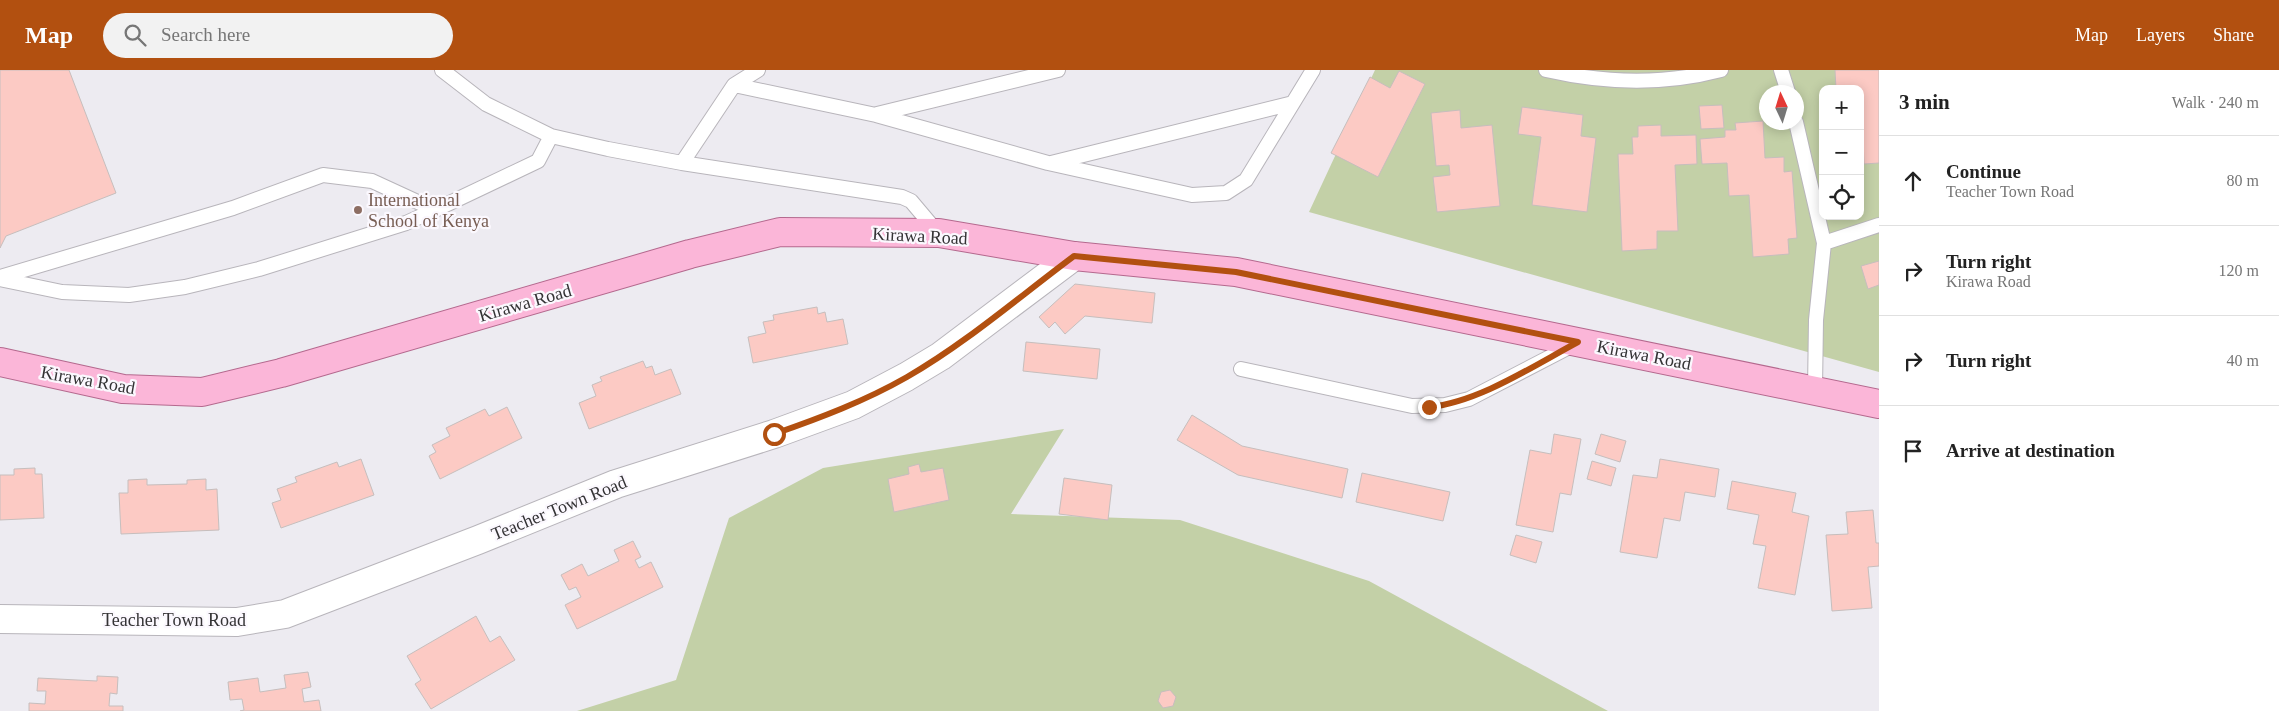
<!DOCTYPE html>
<meta charset="utf-8">
<style>
:root{--surface:#fff;--page:#f2f2f2;--text:#222;--muted:#767676;--line:#e0e0e0;--accent:#b25010}
body{margin:0;font-family:Georgia,serif;background:var(--page);color:var(--text)}
.controls{position:absolute;right:15px;top:15px;display:grid;overflow:hidden;border-radius:10px;box-shadow:0 2px 12px #0003}
.controls button{width:45px;height:45px;display:grid;place-items:center;padding:0;border:0;border-bottom:1px solid var(--line);background:var(--surface);color:var(--text);font:25px sans-serif}
.compass{position:absolute;left:1759px;top:15px;width:45px;height:45px;border-radius:50%;background:var(--surface);box-shadow:0 2px 12px #0003;rotate:356deg}
.stop{position:absolute;width:15px;height:15px;margin:-11px;border:4px solid #b25010;border-radius:50%;background:#fff}
.stop.end{background:#b25010;border-color:#fff;box-shadow:0 1px 5px #0008}
.list{margin:0;padding:0;list-style:none}
h2{display:flex;justify-content:space-between;align-items:center;height:65px;margin:0;padding:0 20px;font-size:21px}
h2 small{font-size:16px;font-weight:400;color:var(--muted)}
.list li{display:grid;grid-template-columns:32px 1fr auto;gap:15px;align-items:center;box-sizing:border-box;height:90px;padding:0 20px;border-top:1px solid var(--line)}
.list b{display:block;font-size:19px;white-space:nowrap}
.list p{margin:0;font-size:16px;white-space:nowrap;color:var(--muted)}
.list em{font-size:16px;font-style:normal;color:var(--muted)}
.icon{flex:none;width:28px;height:28px;fill:none;stroke:currentColor;stroke-width:2;stroke-linecap:round;stroke-linejoin:round}
.map{position:relative;flex:none;width:1879px;height:641px;overflow:hidden}
header{display:flex;align-items:center;gap:30px;box-sizing:border-box;height:70px;padding:0 25px;background:var(--accent);color:#fff}
header strong{font-size:24px}
nav{display:flex;gap:28px;margin-inline-start:auto;font-size:18px}
.search{width:350px;height:45px;background:var(--page);display:flex;align-items:center;gap:12px;box-sizing:border-box;padding:0 18px;border-radius:28px;color:var(--muted);font-size:19px}
main{display:flex}
aside{flex:1;background:var(--surface)}
.map>svg:first-child{display:block}
.green{fill:#c3d0a7;fill-rule:evenodd}
.building{fill:#fccac4;stroke:#c6bebd}
.lines{fill:none;stroke-linecap:round;stroke-linejoin:round}
.lane-casing{stroke:#b8b5bb;stroke-width:16}
.street-casing{stroke:#b8b5bb;stroke-width:30}
.primary-casing{stroke:#b4698e;stroke-width:30}
.lane{stroke:#fff;stroke-width:14}
.street{stroke:#fff;stroke-width:28}
.primary{stroke:#fbb6d8;stroke-width:28}
.route{stroke:#b25010;stroke-width:6}
.education-dot{fill:#8d6e63;stroke:#fbf8fe;stroke-width:2}
.labels{text-anchor:middle;stroke-width:4.5;stroke-linejoin:round;paint-order:stroke}
.education-label{font-size:18px;fill:#785e54;stroke:#fbf8fe;text-anchor:start}
.street-label{font-size:18px;fill:#343335;stroke:#fbf8fe}
</style>
<header>
<strong>Map</strong>
<div class="search"><svg class="icon" aria-label="search" viewBox="0 0 24 24"><circle cx="10" cy="10" r="6"/><path d="M15 15l6 6"/></svg>Search here</div>
<nav><a>Map</a><a>Layers</a><a>Share</a></nav>
</header>
<main>
<div class="map">
<svg width="1879" height="641" viewBox="0 0 1879 641">
<rect width="100%" height="100%" fill="#edebf1"/>
<path class="green" d="M1375,0h504v302l-570,-160zM1823,19h37v127h-37zM1766,22h30v30h-30z
M1064,359l-53,85 169,6 189,61 239,130h-1031l99,-31 53,-162 94,-50z"/>
<path class="building" d="M0,0h69l47,123 -110,43 -6,12z
M1835,0h44v93l-15,1 -1,-24h-3v-51h-24z
M1399,1l26,13 -47,93 -47,-24 39,-76 20,11z
M1722,35l2,23 -23,1 -2,-23z
M1522,37l61,8 -2,21 15,2 -9,74 -55,-7 9,-68 -23,-3z
M1460,40l1,18 31,-3 8,81 -63,6 -4,-35 17,-2 -1,-10 -13,1 -5,-53z
M1763,51l2,37 19,-1v15l8,-1 5,67 -9,1 1,15 -36,3 -4,-62 -20,1 -2,-33 -25,1 -2,-25 25,-2v-7h11l-1,-7z
M1661,55v11l35,-1 1,29 -22,1 3,66h-21v18l-35,2 -4,-97h15l-1,-17h6v-11z
M1879,191v24l-11,4 -7,-23z
M1075,214l80,9 -3,30 -67,-7 -20,18 -10,-12 -6,6 -10,-11z
M817,237l1,7 7,-2 2,10 16,-3 5,25 -95,19 -5,-26 18,-4 -3,-11 11,-2 -1,-5z
M1026,272l74,7 -3,30 -74,-8z
M643,291l3,7 6,-2 3,9 16,-6 10,25 -92,35 -10,-26 17,-7 -4,-11 10,-4 -2,-4z
M507,337l15,31 -82,41 -11,-23 7,-4 -4,-7 18,-9 -4,-8 39,-19 4,7z
M1192,345l50,31 106,23 -6,29 -104,-23 -61,-35z
M1554,364l27,5 -10,56 -11,-2 -7,39 -37,-7 14,-75 21,4z
M1601,364l25,7 -6,21 -25,-8z
M361,389l13,36 -93,33 -9,-25 9,-3 -4,-11 20,-7 -2,-5 42,-15 2,5z
M1660,389l59,10 -4,28 -30,-5 -5,29 -16,-3 -7,40 -37,-6 13,-77 24,3z
M1592,391l24,7 -5,18 -24,-7z
M919,394l2,8 22,-4 6,32 -55,12 -6,-33 21,-5 -1,-7z
M35,398v6h7l2,44 -44,2v-45h14v-6z
M1362,403l88,19 -7,29 -87,-19z
M1064,408l48,7 -4,35 -49,-6z
M147,409v6l40,-1v-4l19,-1v11l11,-1 2,41 -98,4 -2,-41h9v-13z
M1732,411l64,12 -4,19 17,4 -14,79 -37,-7 8,-42 -13,-2 6,-29 -32,-6z
M1873,440l3,33h3v23l-11,1 4,41 -40,3 -6,-76 22,-1 -2,-22z
M1516,465l26,7 -6,21 -26,-8z
M633,471l8,16 -6,3 4,8 12,-6 12,25 -86,42 -12,-24 16,-8 -5,-10 -7,3 -8,-15 21,-11 6,12 31,-15 -5,-11z
M476,546l14,26 10,-6 15,24 -84,49 -16,-25 6,-4 -14,-24z
M308,602l3,15 -9,2 2,13 15,-2 2,11h-81l4,-1 -2,-11 -12,1 -2,-18 30,-4 2,14 26,-4 -2,-13z
M97,606l21,1 -1,17 -7,-1 -1,13h14v5h-94v-8l16,1 1,-13h-9l1,-13 59,3z
M1170,620l6,7 -3,9 -10,2 -5,-7 3,-9z"/>
<g class="lines">
<g class="lane-casing">
<path id="lane" d="M442,0l44,34 65,32 57,13 74,14 52,-78 24,-15
M1546,0c57,13 118,15 175,0
M1781,0l7,22
M734,15l142,30 172,48 144,32 34,-2 20,-13 67,-110
M877,44l181,-44
M1796,52l28,121 -8,77 -1,69
M682,93l220,34 9,4 27,32
M1051,93l242,-60
M1824,173l55,-18
M0,207l233,-69 90,-33 49,6 63,29
M0,209l62,13 67,3 56,-8 74,-18 147,-46 29,-13 103,-49 13,-25
M1241,299l171,37 33,-1 24,-6 106,-55"/>
</g>
<g class="street-casing">
<path id="street" d="M0,549l237,3 48,-8 193,-74 138,-56 158,-50 79,-29 53,-28 35,-21 133,-100"/>
</g>
<g class="primary-casing">
<path id="primary" d="M0,292l123,27 79,3 79,-19 409,-119 90,-22 159,1 135,23 162,16 643,132"/>
</g>
<use href="#lane" class="lane"/>
<use href="#street" class="street"/>
<use href="#primary" class="primary"/>
</g>
<g class="lines">
<path class="route" d="M774,364c46,-16 91,-33 133,-57 59,-34 112,-80 167,-121l162,16 342,70c-45,24 -99,60 -149,65"/>
</g>
<circle class="education-dot" cx="358" cy="140" r="5"/>
<g class="labels">
<g class="education-label">
<text x="368" y="136">International<tspan x="368" dy="21">School of Kenya</tspan></text>
</g>
<g class="street-label">
<text transform="translate(920 166) rotate(3)" y="6">Kirawa Road</text>
<text transform="translate(525 233) rotate(-16)" y="6">Kirawa Road</text>
<text transform="translate(1644 285) rotate(11)" y="6">Kirawa Road</text>
<text transform="translate(88 310) rotate(10)" y="6">Kirawa Road</text>
<text transform="translate(559 438) rotate(-22)" y="6">Teacher Town Road</text>
<text x="174" y="556">Teacher Town Road</text>
</g>
</g>
</svg>
<div class="controls">
<button>+</button>
<button>−</button>
<button><svg class="icon" aria-label="locate" viewBox="0 0 24 24"><circle cx="12" cy="12" r="6"/><path d="M12 2v4M12 18v4M2 12h4M18 12h4"/></svg></button>
</div>
<svg class="compass" viewBox="-18 -18 36 36"><path d="M0-13l5 13h-10z" fill="#e53935"/><path d="M0 13l5-13h-10z" fill="#767676"/></svg>
<div class="stop" style="left:774px;top:364px"></div>
<div class="stop end" style="left:1429px;top:337px"></div>
</div>
<aside>
<h2>3 min<small>Walk · 240 m</small></h2>
<ul class="list">
<li><svg class="icon" aria-label="ahead" viewBox="0 0 24 24"><path d="M12 20V5M6 11l6-6 6 6"/></svg><div><b>Continue</b><p>Teacher Town Road</p></div><em>80 m</em></li>
<li><svg class="icon" aria-label="right" viewBox="0 0 24 24"><path d="M7 20v-9h11M14 6l5 5-5 5"/></svg><div><b>Turn right</b><p>Kirawa Road</p></div><em>120 m</em></li>
<li><svg class="icon" aria-label="right" viewBox="0 0 24 24"><path d="M7 20v-9h11M14 6l5 5-5 5"/></svg><div><b>Turn right</b></div><em>40 m</em></li>
<li><svg class="icon" aria-label="arrive" viewBox="0 0 24 24"><path d="M6 21V4h12l-3 4 3 4H6"/></svg><div><b>Arrive at destination</b></div></li>
</ul>
</aside>
</main>
